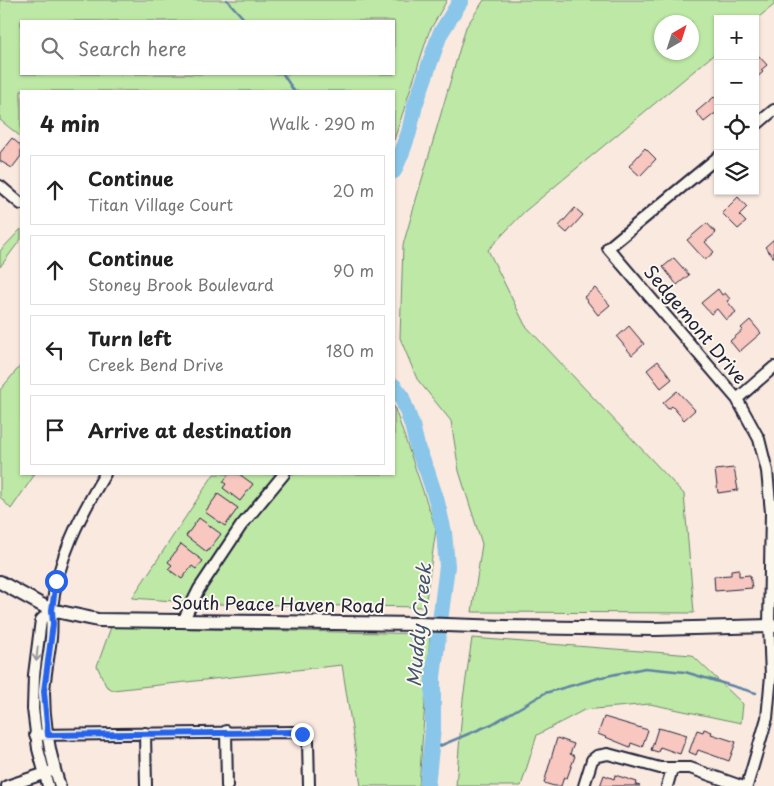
<!DOCTYPE html>
<meta charset="utf-8">
<style>
:root{--surface:#fff;--page:#f2f2f2;--text:#222;--muted:#767676;--line:#e0e0e0}
body{margin:0;font-family:"Playpen Sans",sans-serif;background:var(--page);color:var(--text)}
.controls{position:absolute;right:15px;top:15px;display:grid;overflow:hidden;border-radius:0px;box-shadow:0 1px 4px #0004}
.controls button{width:45px;height:45px;display:grid;place-items:center;padding:0;border:0;border-bottom:1px solid var(--line);background:var(--surface);color:var(--text);font:25px sans-serif}
.compass{position:absolute;left:654px;top:15px;width:45px;height:45px;border-radius:50%;background:var(--surface);box-shadow:0 1px 4px #0004;rotate:39deg}
.stop{position:absolute;width:15px;height:15px;margin:-11px;border:4px solid #2563eb;border-radius:50%;background:#fff}
.stop.end{background:#2563eb;border-color:#fff;box-shadow:0 1px 5px #0008}
.list{margin:0;padding:0;list-style:none}
h2{display:flex;justify-content:space-between;align-items:center;height:65px;margin:0;padding:0 20px;font-size:21px}
h2 small{font-size:16px;font-weight:400;color:var(--muted)}
.list li{display:grid;grid-template-columns:32px 1fr auto;gap:15px;align-items:center;box-sizing:border-box;height:70px;margin:0 10px 10px;padding:0 10px;border:1px solid var(--line);border-radius:0px}
.list b{display:block;font-size:19px;white-space:nowrap}
.list p{margin:0;font-size:16px;white-space:nowrap;color:var(--muted)}
.list em{font-size:16px;font-style:normal;color:var(--muted)}
.icon{flex:none;width:28px;height:28px;fill:none;stroke:currentColor;stroke-width:2;stroke-linecap:round;stroke-linejoin:round}
.map{position:relative;flex:none;width:774px;height:786px;overflow:hidden}
.search{position:absolute;background:var(--surface);box-shadow:0 1px 4px #0004;left:20px;top:20px;width:375px;height:55px;display:flex;align-items:center;gap:12px;box-sizing:border-box;padding:0 18px;border-radius:0px;color:var(--muted);font-size:19px}
.panel{position:absolute;background:var(--surface);box-shadow:0 1px 4px #0004;left:20px;top:90px;width:375px;height:385px;border-radius:0px}
.map>svg:first-child{display:block}
.green{fill:#bde8a5;stroke:#708570;fill-rule:evenodd}
.lines{fill:none;stroke-linecap:round;stroke-linejoin:round}
.stream{stroke:#6084a3;stroke-width:2.5}
.river{stroke:#89c6e9;stroke-width:16}
.building{fill:#f7c7c0;stroke:#22223b}
.minor-casing{stroke:#22223b;stroke-width:14}
.major-casing{stroke:#22223b;stroke-width:16}
.minor{stroke:#fbf7ec;stroke-width:10}
.major{stroke:#fbf7ec;stroke-width:12}
.oneway{stroke:#99979c}
.route{stroke:#2563eb;stroke-width:6}
.labels{text-anchor:middle;stroke-width:4;stroke-linejoin:round;paint-order:stroke}
.street-label{font-size:18px;fill:#22223b;stroke:#fbf7ec}
.water-label{font-size:19px;font-style:italic;fill:#41536f;stroke:#fbf7ec}
</style>
<div class="map">
<svg width="774" height="786" viewBox="0 0 774 786">
<rect width="100%" height="100%" fill="#fae9df"/>
<filter id="ink" filterUnits="userSpaceOnUse"><feTurbulence type="fractalNoise" baseFrequency=".02" numOctaves="2"/><feDisplacementMap in="SourceGraphic" scale="10" xChannelSelector="R" yChannelSelector="G"/><feConvolveMatrix kernelMatrix="1 2 1 2 8 2 1 2 1" color-interpolation-filters="sRGB"/></filter>
<g filter="url(#ink)">
<path class="green" d="M0,0h447l-18,32 -35,108v-49h-373v46l-21,-17zM394,21v53h-373v-53z
M484,0h290v5l-19,15v-1h-37v32l-194,161 -36,38 37,75 159,169 10,119 -222,-1 10,-68 -23,-73 -8,-50 -34,-42 -17,-41 3,-93 63,-218zM662,22h30v30h-30z
M21,229v10l-21,28v-16z
M21,365v109h14l-24,35 -11,-12v-107z
M394,406l42,123 -11,78 -210,-3 -83,-6 82,-124h180z
M111,627l319,7 -11,152h-58l-19,-121 -229,25 -7,-4 -9,-20z
M472,638l220,17 51,49 -2,19 -91,-19 -66,6 -47,25 -16,51h-65l7,-87z"/>
<g class="lines">
<path class="stream" d="M227,0l19,21
M283,74l11,17
M430,750l62,-26 53,-31 57,-16 43,-9 40,4 71,21"/>
<path class="river" d="M394,171l8,-19 7,-20 6,-27 25,-71 21,-34
M394,386l7,9 11,30 6,25 9,21 10,31 7,30 3,34 -14,111v52l-6,57"/>
</g>
<path class="building" d="M757,54l10,11 -6,5 2,2 -8,7v-23z
M714,97l4,4v10l-14,11 -8,-10z
M12,138l9,8v10l-9,12 -12,-7v-8z
M645,148l11,11 -16,17 -11,-10z
M738,197l9,10 -8,8 7,7 -8,7 -16,-16z
M575,208l8,7 -16,18 -8,-7z
M707,223l9,10 -11,9 9,10 -9,8 -18,-20z
M774,239v18h-1l-8,-10z
M674,258l15,17 -12,10 -14,-18z
M595,288l15,17 -12,10 -14,-18z
M718,289l4,6 3,-2 5,6 -3,2 9,11 -10,8 -9,-11 -6,5 -10,-11z
M750,320l11,13 -22,19 -9,-11 13,-11 -2,-2z
M629,326l15,18 -12,11 -15,-18z
M658,361l14,18 -11,9 -14,-18z
M677,391l18,19 -11,10 -12,-14 -4,3 -5,-6z
M734,468l4,22 -20,3 -3,-23z
M229,474h10l14,10 -13,17 -17,-13 3,-4 -3,-2z
M218,494l20,14 -13,18 -20,-14z
M199,518l22,16 -14,18 -21,-16z
M181,544l22,17 -7,8 -4,-3 -10,13 -14,-10 4,-4 -4,-3z
M739,569v7l11,-1 2,13 -37,3 -1,-15 17,-1v-5z
M604,717l44,13 -6,17 -11,-4 -1,4 -32,-13z
M658,728l9,2v-1l20,6 -7,19 -20,-7 -2,5 -7,-2z
M704,729l8,3 -1,2 25,8 -7,19 -31,-11 -2,5 -7,-3 8,-22 6,2z
M557,738l17,6 -4,10 5,2 -8,22 -3,-1 -3,9h-7l-10,-3z
M604,775l10,4 1,-4 22,7 -1,3 4,1h-40z"/>
<g class="lines">
<g class="minor-casing">
<path id="minor" d="M755,126l19,-16
M718,157l-110,91 129,151 22,40 8,32 4,41 -2,114 2,50 -4,42 -20,68
M0,186l21,18
M737,399l37,-32
M183,621l16,-32 42,-63 43,-52
M226,731l1,55
M145,733l1,53
M35,735l258,-3 9,2 6,7 1,45
M7,786l42,-14
M48,786l-10,-37 -5,-40 1,-34 7,-55 10,-10
M60,786c-10,-30 -16,-63 -16,-94 1,-18 5,-36 7,-54 1,-11 0,-20 1,-30 5,-48 29,-94 53,-134
M584,786l8,-26 5,-4 11,-2 52,14h30l51,18
M667,786l5,-17"/>
</g>
<g class="major-casing">
<path id="major" d="M0,582l51,28 47,10 320,4 86,3 151,2 119,-3"/>
</g>
<use href="#minor" class="minor"/>
<use href="#major" class="major"/>
</g>
<defs><path id="oneway-shaft" d="M-6 0H5M1.5-3L5.5 0L1.5 3" fill="none" stroke-width="1.6" stroke-linecap="round" stroke-linejoin="round" transform="scale(1.25)"/></defs>
<use class="oneway" href="#oneway-shaft" transform="translate(37 654) rotate(96)"/>
</g>
<g class="lines" filter="url(#ink)">
<path class="route" d="M56,581l-4,29 1,14 -9,67 4,44 245,-3 9,2"/>
</g>
<g class="labels">
<g class="street-label">
<text transform="translate(695 325) rotate(50)" y="6">Sedgemont Drive</text>
<text transform="translate(278 605) rotate(1)" y="6">South Peace Haven Road</text>
</g>
<g class="water-label">
<text transform="translate(419 625) rotate(-85)" y="7">Muddy Creek</text>
</g>
</g>
</svg>
<div class="controls">
<button>+</button>
<button>−</button>
<button><svg class="icon" aria-label="locate" viewBox="0 0 24 24"><circle cx="12" cy="12" r="6"/><path d="M12 2v4M12 18v4M2 12h4M18 12h4"/></svg></button>
<button><svg class="icon" aria-label="layers" viewBox="0 0 24 24"><path d="M12 4l9 5-9 5-9-5zM3 14l9 5 9-5"/></svg></button>
</div>
<svg class="compass" viewBox="-18 -18 36 36"><path d="M0-13l5 13h-10z" fill="#e53935"/><path d="M0 13l5-13h-10z" fill="#767676"/></svg>
<div class="stop" style="left:56px;top:581px"></div>
<div class="stop end" style="left:302px;top:734px"></div>
<div class="search"><svg class="icon" aria-label="search" viewBox="0 0 24 24"><circle cx="10" cy="10" r="6"/><path d="M15 15l6 6"/></svg>Search here</div>
<section class="panel">
<h2>4 min<small>Walk · 290 m</small></h2>
<ul class="list">
<li><svg class="icon" aria-label="ahead" viewBox="0 0 24 24"><path d="M12 20V5M6 11l6-6 6 6"/></svg><div><b>Continue</b><p>Titan Village Court</p></div><em>20 m</em></li>
<li><svg class="icon" aria-label="ahead" viewBox="0 0 24 24"><path d="M12 20V5M6 11l6-6 6 6"/></svg><div><b>Continue</b><p>Stoney Brook Boulevard</p></div><em>90 m</em></li>
<li><svg class="icon" aria-label="left" viewBox="0 0 24 24"><path d="M17 20v-9H6M10 6l-5 5 5 5"/></svg><div><b>Turn left</b><p>Creek Bend Drive</p></div><em>180 m</em></li>
<li><svg class="icon" aria-label="arrive" viewBox="0 0 24 24"><path d="M6 21V4h12l-3 4 3 4H6"/></svg><div><b>Arrive at destination</b></div></li>
</ul>
</section>
</div>
